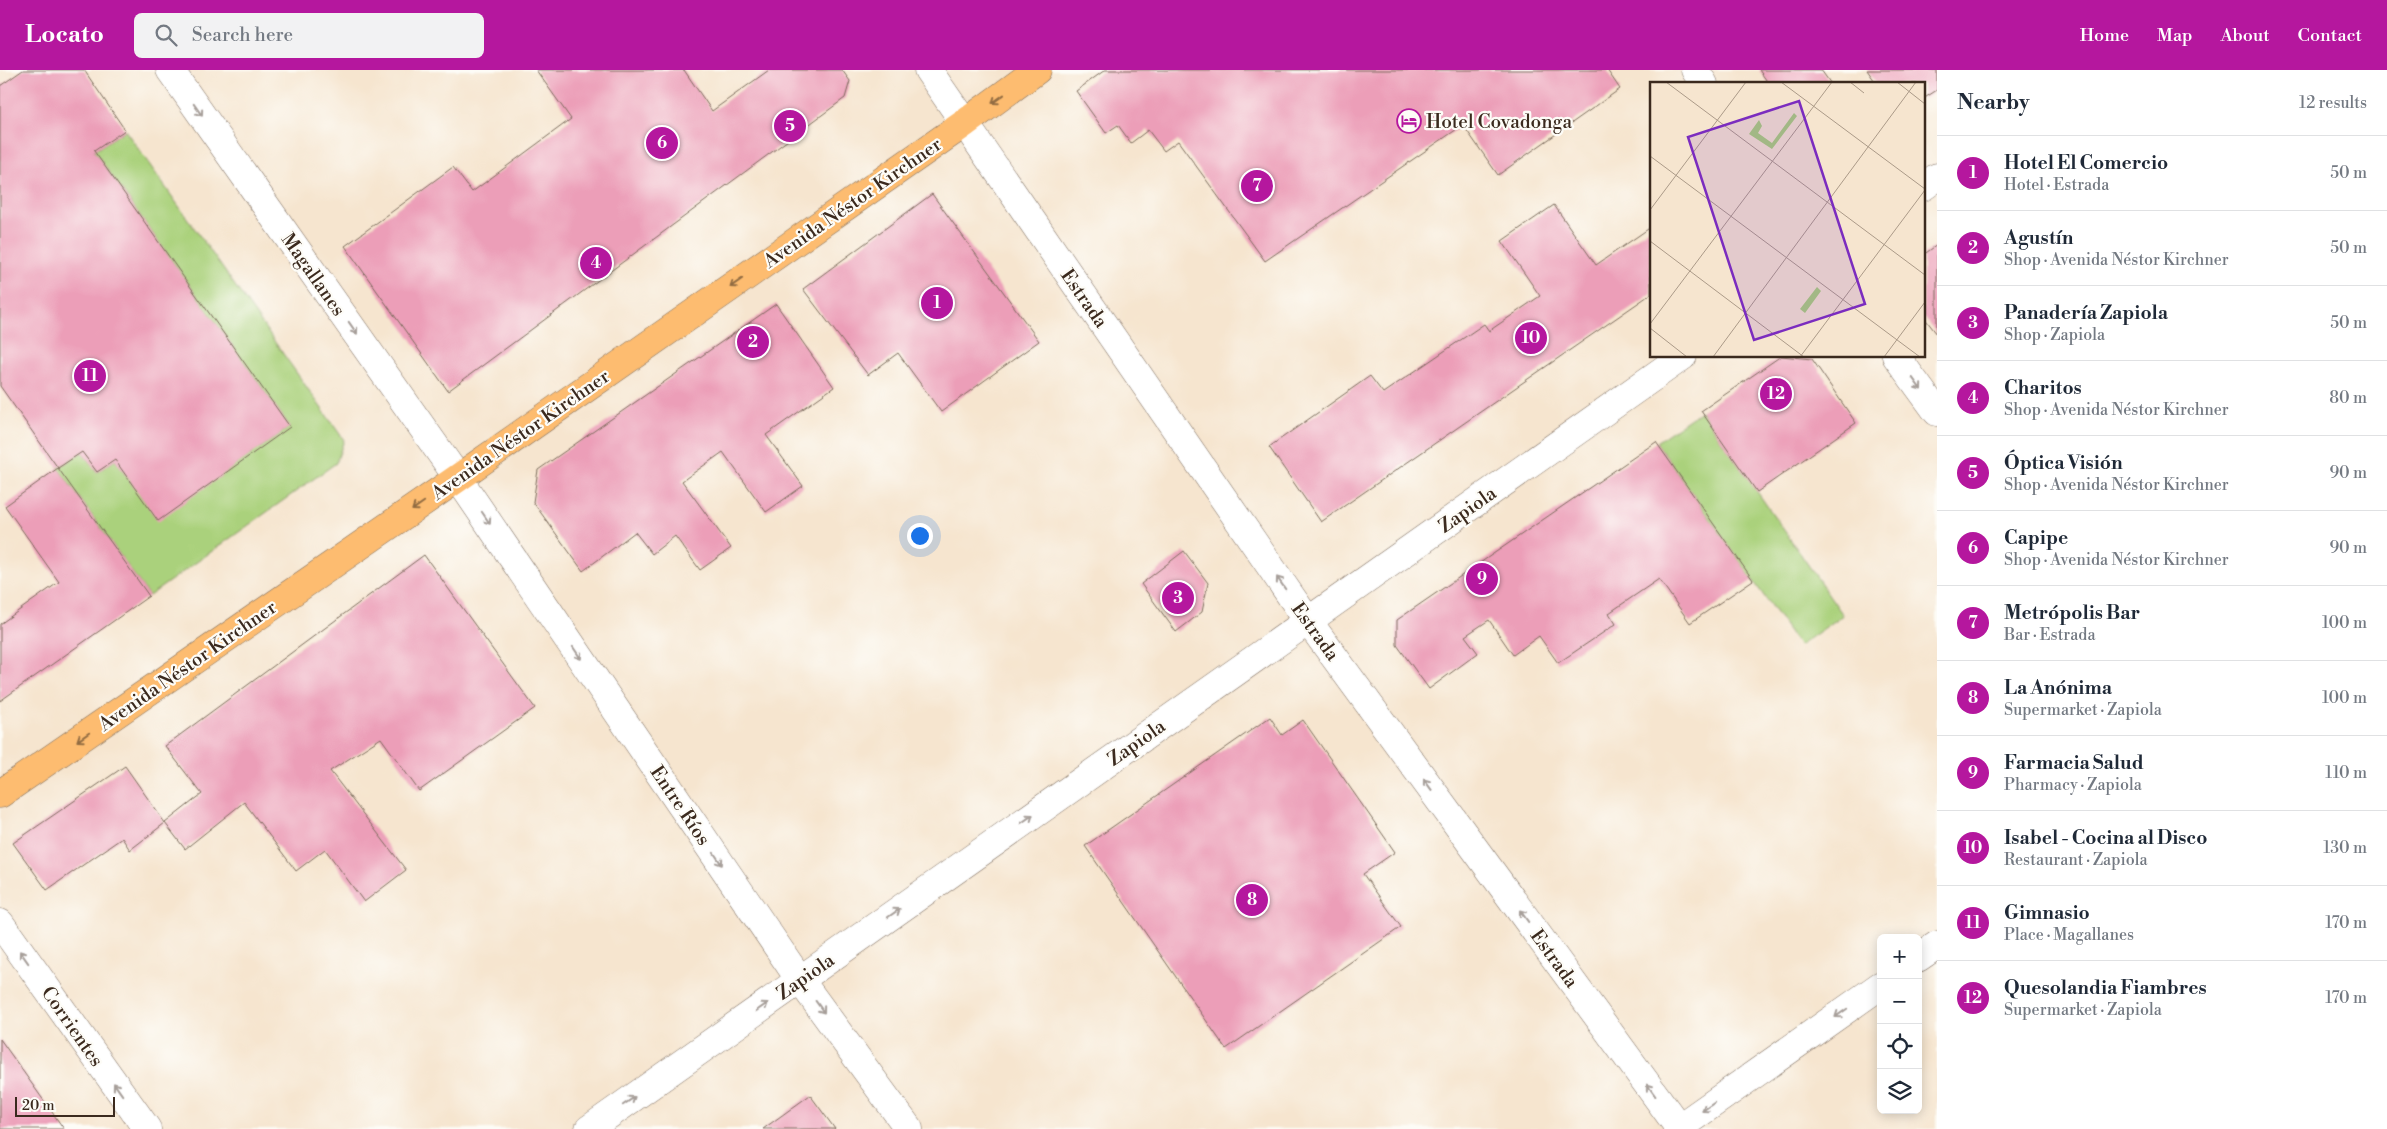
<!DOCTYPE html>
<meta charset="utf-8">
<style>
:root{--surface:#fff;--page:#f2f2f3;--text:#1f2937;--muted:#747a83;--line:#e0e1e3;--accent:#b5179e}
body{margin:0;font-family:"Libre Bodoni",serif;background:var(--page);color:var(--text)}
.controls{position:absolute;right:15px;bottom:15px;display:grid;overflow:hidden;border-radius:8px;box-shadow:0 2px 12px #0003}
.controls button{width:45px;height:45px;display:grid;place-items:center;padding:0;border:0;border-bottom:1px solid var(--line);background:var(--surface);color:var(--text);font:25px sans-serif}
.scale{position:absolute;left:15px;bottom:12px;width:100px;box-sizing:border-box;padding-left:5px;border:2px solid #3b2a1e;border-top:0;font-size:14px;line-height:18px;white-space:nowrap;color:#3b2a1e;-webkit-text-stroke:4px #fdfcf7;paint-order:stroke}
.you{position:absolute;left:919px;top:465px;width:18px;height:18px;margin:-12px;border:4px solid #fff;border-radius:50%;background:#1a73e8;box-shadow:0 0 0 8px #1a73e833}
.badge{display:grid;place-items:center;width:32px;height:32px;border-radius:50%;background:var(--accent);color:#fff;font-size:16px;font-weight:700}
.pin{position:absolute;translate:-50% -50%;border:2px solid #fff;box-shadow:0 1px 5px #0006}
.list{margin:0;padding:0;list-style:none}
h2{display:flex;justify-content:space-between;align-items:center;height:65px;margin:0;padding:0 20px;font-size:21px}
h2 small{font-size:16px;font-weight:400;color:var(--muted)}
.list li{display:grid;grid-template-columns:32px 1fr auto;gap:15px;align-items:center;box-sizing:border-box;height:75px;padding:0 20px;border-top:1px solid var(--line)}
.list b{display:block;font-size:19px;white-space:nowrap}
.list p{margin:0;font-size:16px;white-space:nowrap;color:var(--muted)}
.list em{font-size:16px;font-style:normal;color:var(--muted)}
.icon{flex:none;width:28px;height:28px;fill:none;stroke:currentColor;stroke-width:2;stroke-linecap:round;stroke-linejoin:round}
.map{position:relative;flex:none;width:1937px;height:1059px;overflow:hidden}
header{display:flex;align-items:center;gap:30px;box-sizing:border-box;height:70px;padding:0 25px;background:var(--accent);color:#fff}
header strong{font-size:24px}
nav{display:flex;gap:28px;margin-inline-start:auto;font-size:18px}
.search{width:350px;height:45px;background:var(--page);display:flex;align-items:center;gap:12px;box-sizing:border-box;padding:0 18px;border-radius:8px;color:var(--muted);font-size:19px}
main{display:flex}
aside{flex:1;background:var(--surface)}
.map>svg:first-child{display:block}
.green{fill:#aad17c;stroke:#727e4d}
.building{fill:#ec9eb8}
.lines{fill:none;stroke-linecap:round;stroke-linejoin:round}
.minor-casing{stroke:#7c6b5c;stroke-width:29}
.major-casing{stroke:#7c6b5c;stroke-width:29}
.minor{stroke:#fff;stroke-width:28}
.major{stroke:#fdbc6f;stroke-width:28}
.oneway{stroke:#926c42}
.oneway2{stroke:#a79f9a}
.labels{text-anchor:middle;stroke-width:4.5;stroke-linejoin:round;paint-order:stroke}
.poi-label{font-size:19px;fill:#3b2a1e;stroke:#fdfcf7;text-anchor:start}
.street-label{font-size:19px;fill:#3b2a1e;stroke:#fdfcf7}
.inset-road{fill:none;stroke:#ab9a88;stroke-width:1}
.view{fill:#7b2cbf;fill-opacity:0.15;stroke:#7b2cbf;stroke-width:2.5}
.inset-edge{fill:none;stroke:#3b2a1e;stroke-width:2.5}
</style>
<header>
<strong>Locato</strong>
<div class="search"><svg class="icon" aria-label="search" viewBox="0 0 24 24"><circle cx="10" cy="10" r="6"/><path d="M15 15l6 6"/></svg>Search here</div>
<nav><a>Home</a><a>Map</a><a>About</a><a>Contact</a></nav>
</header>
<main>
<div class="map">
<svg width="1937" height="1059" viewBox="0 0 1937 1059">
<rect width="100%" height="100%" fill="#fdfcf7"/>
<filter id="ink" filterUnits="userSpaceOnUse"><feTurbulence type="fractalNoise" baseFrequency=".02" numOctaves="2"/><feDisplacementMap in="SourceGraphic" scale="10" xChannelSelector="R" yChannelSelector="G"/><feConvolveMatrix kernelMatrix="1 2 1 2 8 2 1 2 1" color-interpolation-filters="sRGB"/></filter>
<filter id="wash" filterUnits="userSpaceOnUse"><feTurbulence type="fractalNoise" baseFrequency=".0096" numOctaves="4" result="noise"/><feDisplacementMap in="SourceGraphic" scale="20" xChannelSelector="R" yChannelSelector="G"/><feGaussianBlur stdDeviation="1.12" result="paint"/><feColorMatrix in="noise" values="0 0 0 0 0 0 0 0 0 0 0 0 0 0 0 0 0 1.4 0 .05"/><feComposite in="paint" operator="in"/></filter>
<g filter="url(#wash)">
<rect width="100%" height="100%" fill="#f6e5cf"/>
<path class="green" d="M125,60l219,310 -8,23 -187,133 -91,-128 24,-16 15,20 18,-12 43,60 132,-93 -196,-276z
M1701,341l142,204 -44,31 -143,-204z"/>
<g id="blocks">
<path class="building" d="M23,0h61l41,60 -31,21 196,276 -132,94 -43,-61 -18,12 -15,-20 -24,16 -58,-82v-300z
M536,0h148l28,41 57,-41h73l8,11 -5,17 -397,293 -103,-145 108,-79 19,25 99,-73z
M1105,0h502l13,19 -122,86 -35,-50 -198,136 -87,-120 -14,10 -16,-21 -17,13 -13,-18 -12,8 -30,-42z
M1759,0h62l10,14h-62z
M1867,0h70v20l-14,9v-15h-46z
M932,124l107,147 -98,71 -43,-59 -30,22 -65,-86z
M1554,135l42,60 55,-38v67l-330,228 -52,-75 101,-71 13,17 101,-69 5,7 51,-35 -38,-55z
M1937,175v89l-14,-18v-61z
M776,234l58,83 -68,48 37,51 -37,26 -43,-60 -41,29 49,67 -31,22 -25,-34 -23,18 -17,-22 -52,39 -50,-69 5,-32z
M1781,286l31,3 44,64 -99,69 -56,-81z
M1656,372l97,138 -63,43 -31,-44 -50,34 7,11 -58,39 -19,-27 -26,19 -24,-35 -24,16 13,17 -49,36 -32,-44v-25z
M58,398l91,128 -149,105v-77l59,-42 -54,-76z
M1184,481l24,32 -6,29 -26,20 -35,-48z
M424,485l111,153 -116,83 -38,-53 -51,33 76,99 -42,32 -39,-53 -29,22 -52,-69 -59,47 -20,-26 37,-29 -37,-48z
M1270,647l12,18 21,-15 92,132 -32,22 38,53 -175,122 -141,-203z
M125,696l40,57 -35,27 -8,-12 -75,52 -34,-47z
M0,969l64,90h-64z
M810,1025l25,34h-72z"/>
</g>
</g>
<g filter="url(#ink)">
<use href="#blocks" fill-opacity="0" stroke="#7c6b5c" stroke-width="1"/>
<g class="lines">
<g class="minor-casing">
<path id="minor" d="M170,0l288,408 342,502 109,149
M928,0l380,551 372,508
M1695,0l9,14
M1923,117l14,-10
M1896,286l41,56
M0,853l147,206
M1918,888l19,-13
M589,1059l1094,-773
M1677,1059l204,-144"/>
</g>
<g class="major-casing">
<path id="major" d="M0,724l458,-316 507,-355 72,-53"/>
</g>
<use href="#minor" class="minor"/>
<use href="#major" class="major"/>
</g>
<defs><path id="oneway-shaft" d="M-6 0H5M1.5-3L5.5 0L1.5 3" fill="none" stroke-width="1.6" stroke-linecap="round" stroke-linejoin="round" transform="scale(1.25)"/></defs>
<g class="oneway">
<use href="#oneway-shaft" transform="translate(998 29) rotate(144)"/>
<use href="#oneway-shaft" transform="translate(736 213) rotate(145)"/>
<use href="#oneway-shaft" transform="translate(418 436) rotate(145)"/>
<use href="#oneway-shaft" transform="translate(83 667) rotate(145)"/>
</g>
<g class="oneway2">
<use href="#oneway-shaft" transform="translate(198 40) rotate(55)"/>
<use href="#oneway-shaft" transform="translate(353 258) rotate(55)"/>
<use href="#oneway-shaft" transform="translate(1917 314) rotate(54)"/>
<use href="#oneway-shaft" transform="translate(486 448) rotate(56)"/>
<use href="#oneway-shaft" transform="translate(1281 513) rotate(-125)"/>
<use href="#oneway-shaft" transform="translate(577 583) rotate(56)"/>
<use href="#oneway-shaft" transform="translate(1428 715) rotate(-126)"/>
<use href="#oneway-shaft" transform="translate(1027 749) rotate(-35)"/>
<use href="#oneway-shaft" transform="translate(718 789) rotate(56)"/>
<use href="#oneway-shaft" transform="translate(894 843) rotate(-35)"/>
<use href="#oneway-shaft" transform="translate(1524 846) rotate(-126)"/>
<use href="#oneway-shaft" transform="translate(24 887) rotate(-125)"/>
<use href="#oneway-shaft" transform="translate(762 937) rotate(-35)"/>
<use href="#oneway-shaft" transform="translate(820 937) rotate(54)"/>
<use href="#oneway-shaft" transform="translate(1841 943) rotate(145)"/>
<use href="#oneway-shaft" transform="translate(118 1019) rotate(-125)"/>
<use href="#oneway-shaft" transform="translate(1651 1020) rotate(-126)"/>
<use href="#oneway-shaft" transform="translate(629 1031) rotate(-35)"/>
<use href="#oneway-shaft" transform="translate(1708 1037) rotate(145)"/>
</g>
</g>
<defs>
<g id="hotel-ring" transform="scale(1.25)"><circle r="9.5" fill="#fdfcf7" stroke="#b5179e" stroke-width="1.5"/><path d="M-6-4.5h1.5V1H6V5H4.5V3h-9V5H-6ZM-4 0a1.8 1.8 0 1 1 3.6 0ZM.5 0V-2.5h3Q6-2.5 6 0Z" fill="#b5179e"/></g>
</defs>
<g fill-rule="evenodd">
<use href="#hotel-ring" x="1409" y="51"/>
</g>
<g class="labels">
<g class="poi-label">
<text x="1426" y="58">Hotel Covadonga</text>
</g>
<g class="street-label">
<text transform="translate(852 132) rotate(-35)" y="7">Avenida Néstor Kirchner</text>
<text transform="translate(314 204) rotate(55)" y="7">Magallanes</text>
<text transform="translate(1085 228) rotate(55)" y="7">Estrada</text>
<text transform="translate(520 364) rotate(-35)" y="7">Avenida Néstor Kirchner</text>
<text transform="translate(1467 439) rotate(-35)" y="7">Zapiola</text>
<text transform="translate(1316 561) rotate(54)" y="7">Estrada</text>
<text transform="translate(187 595) rotate(-35)" y="7">Avenida Néstor Kirchner</text>
<text transform="translate(1136 672) rotate(-35)" y="7">Zapiola</text>
<text transform="translate(681 735) rotate(56)" y="7">Entre Ríos</text>
<text transform="translate(1555 888) rotate(54)" y="7">Estrada</text>
<text transform="translate(805 906) rotate(-35)" y="7">Zapiola</text>
<text transform="translate(73 956) rotate(55)" y="7">Corrientes</text>
</g>
</g>
<g transform="translate(1650 12)">
<rect width="275" height="275" fill="#f6e5cf"/>
<path d="M144,31l3,3 -25,33 -23,-15 10,-14 3,6 -4,7 14,10zM167,205l4,4 -16,22 -5,-4z" fill="#aad17c"/>
<path class="inset-road" d="M16,0l259,193M131,0l144,107M200,0l14,11M247,0l28,22M0,74l270,201M0,128l96,-128M0,159l154,116M0,242l182,-242M0,246l37,29M63,275l203,-275M150,275l125,-167M234,275l41,-55"/>
<path class="view" d="M149,19l66,203 -111,36 -66,-203z"/>
<rect width="275" height="275" class="inset-edge"/>
</g>
</svg>
<div class="controls">
<button>+</button>
<button>−</button>
<button><svg class="icon" aria-label="locate" viewBox="0 0 24 24"><circle cx="12" cy="12" r="6"/><path d="M12 2v4M12 18v4M2 12h4M18 12h4"/></svg></button>
<button><svg class="icon" aria-label="layers" viewBox="0 0 24 24"><path d="M12 4l9 5-9 5-9-5zM3 14l9 5 9-5"/></svg></button>
</div>
<div class="scale">20 m</div>
<div class="you"></div>
<div class="pin badge" style="left:937px;top:233px">1</div>
<div class="pin badge" style="left:753px;top:272px">2</div>
<div class="pin badge" style="left:1178px;top:528px">3</div>
<div class="pin badge" style="left:596px;top:193px">4</div>
<div class="pin badge" style="left:790px;top:56px">5</div>
<div class="pin badge" style="left:662px;top:73px">6</div>
<div class="pin badge" style="left:1257px;top:116px">7</div>
<div class="pin badge" style="left:1252px;top:830px">8</div>
<div class="pin badge" style="left:1482px;top:509px">9</div>
<div class="pin badge" style="left:1531px;top:268px">10</div>
<div class="pin badge" style="left:90px;top:306px">11</div>
<div class="pin badge" style="left:1776px;top:324px">12</div>
</div>
<aside>
<h2>Nearby<small>12 results</small></h2>
<ul class="list">
<li><span class="badge">1</span><div><b>Hotel El Comercio</b><p>Hotel · Estrada</p></div><em>50 m</em></li>
<li><span class="badge">2</span><div><b>Agustín</b><p>Shop · Avenida Néstor Kirchner</p></div><em>50 m</em></li>
<li><span class="badge">3</span><div><b>Panadería Zapiola</b><p>Shop · Zapiola</p></div><em>50 m</em></li>
<li><span class="badge">4</span><div><b>Charitos</b><p>Shop · Avenida Néstor Kirchner</p></div><em>80 m</em></li>
<li><span class="badge">5</span><div><b>Óptica Visión</b><p>Shop · Avenida Néstor Kirchner</p></div><em>90 m</em></li>
<li><span class="badge">6</span><div><b>Capipe</b><p>Shop · Avenida Néstor Kirchner</p></div><em>90 m</em></li>
<li><span class="badge">7</span><div><b>Metrópolis Bar</b><p>Bar · Estrada</p></div><em>100 m</em></li>
<li><span class="badge">8</span><div><b>La Anónima</b><p>Supermarket · Zapiola</p></div><em>100 m</em></li>
<li><span class="badge">9</span><div><b>Farmacia Salud</b><p>Pharmacy · Zapiola</p></div><em>110 m</em></li>
<li><span class="badge">10</span><div><b>Isabel - Cocina al Disco</b><p>Restaurant · Zapiola</p></div><em>130 m</em></li>
<li><span class="badge">11</span><div><b>Gimnasio</b><p>Place · Magallanes</p></div><em>170 m</em></li>
<li><span class="badge">12</span><div><b>Quesolandia Fiambres</b><p>Supermarket · Zapiola</p></div><em>170 m</em></li>
</ul>
</aside>
</main>
